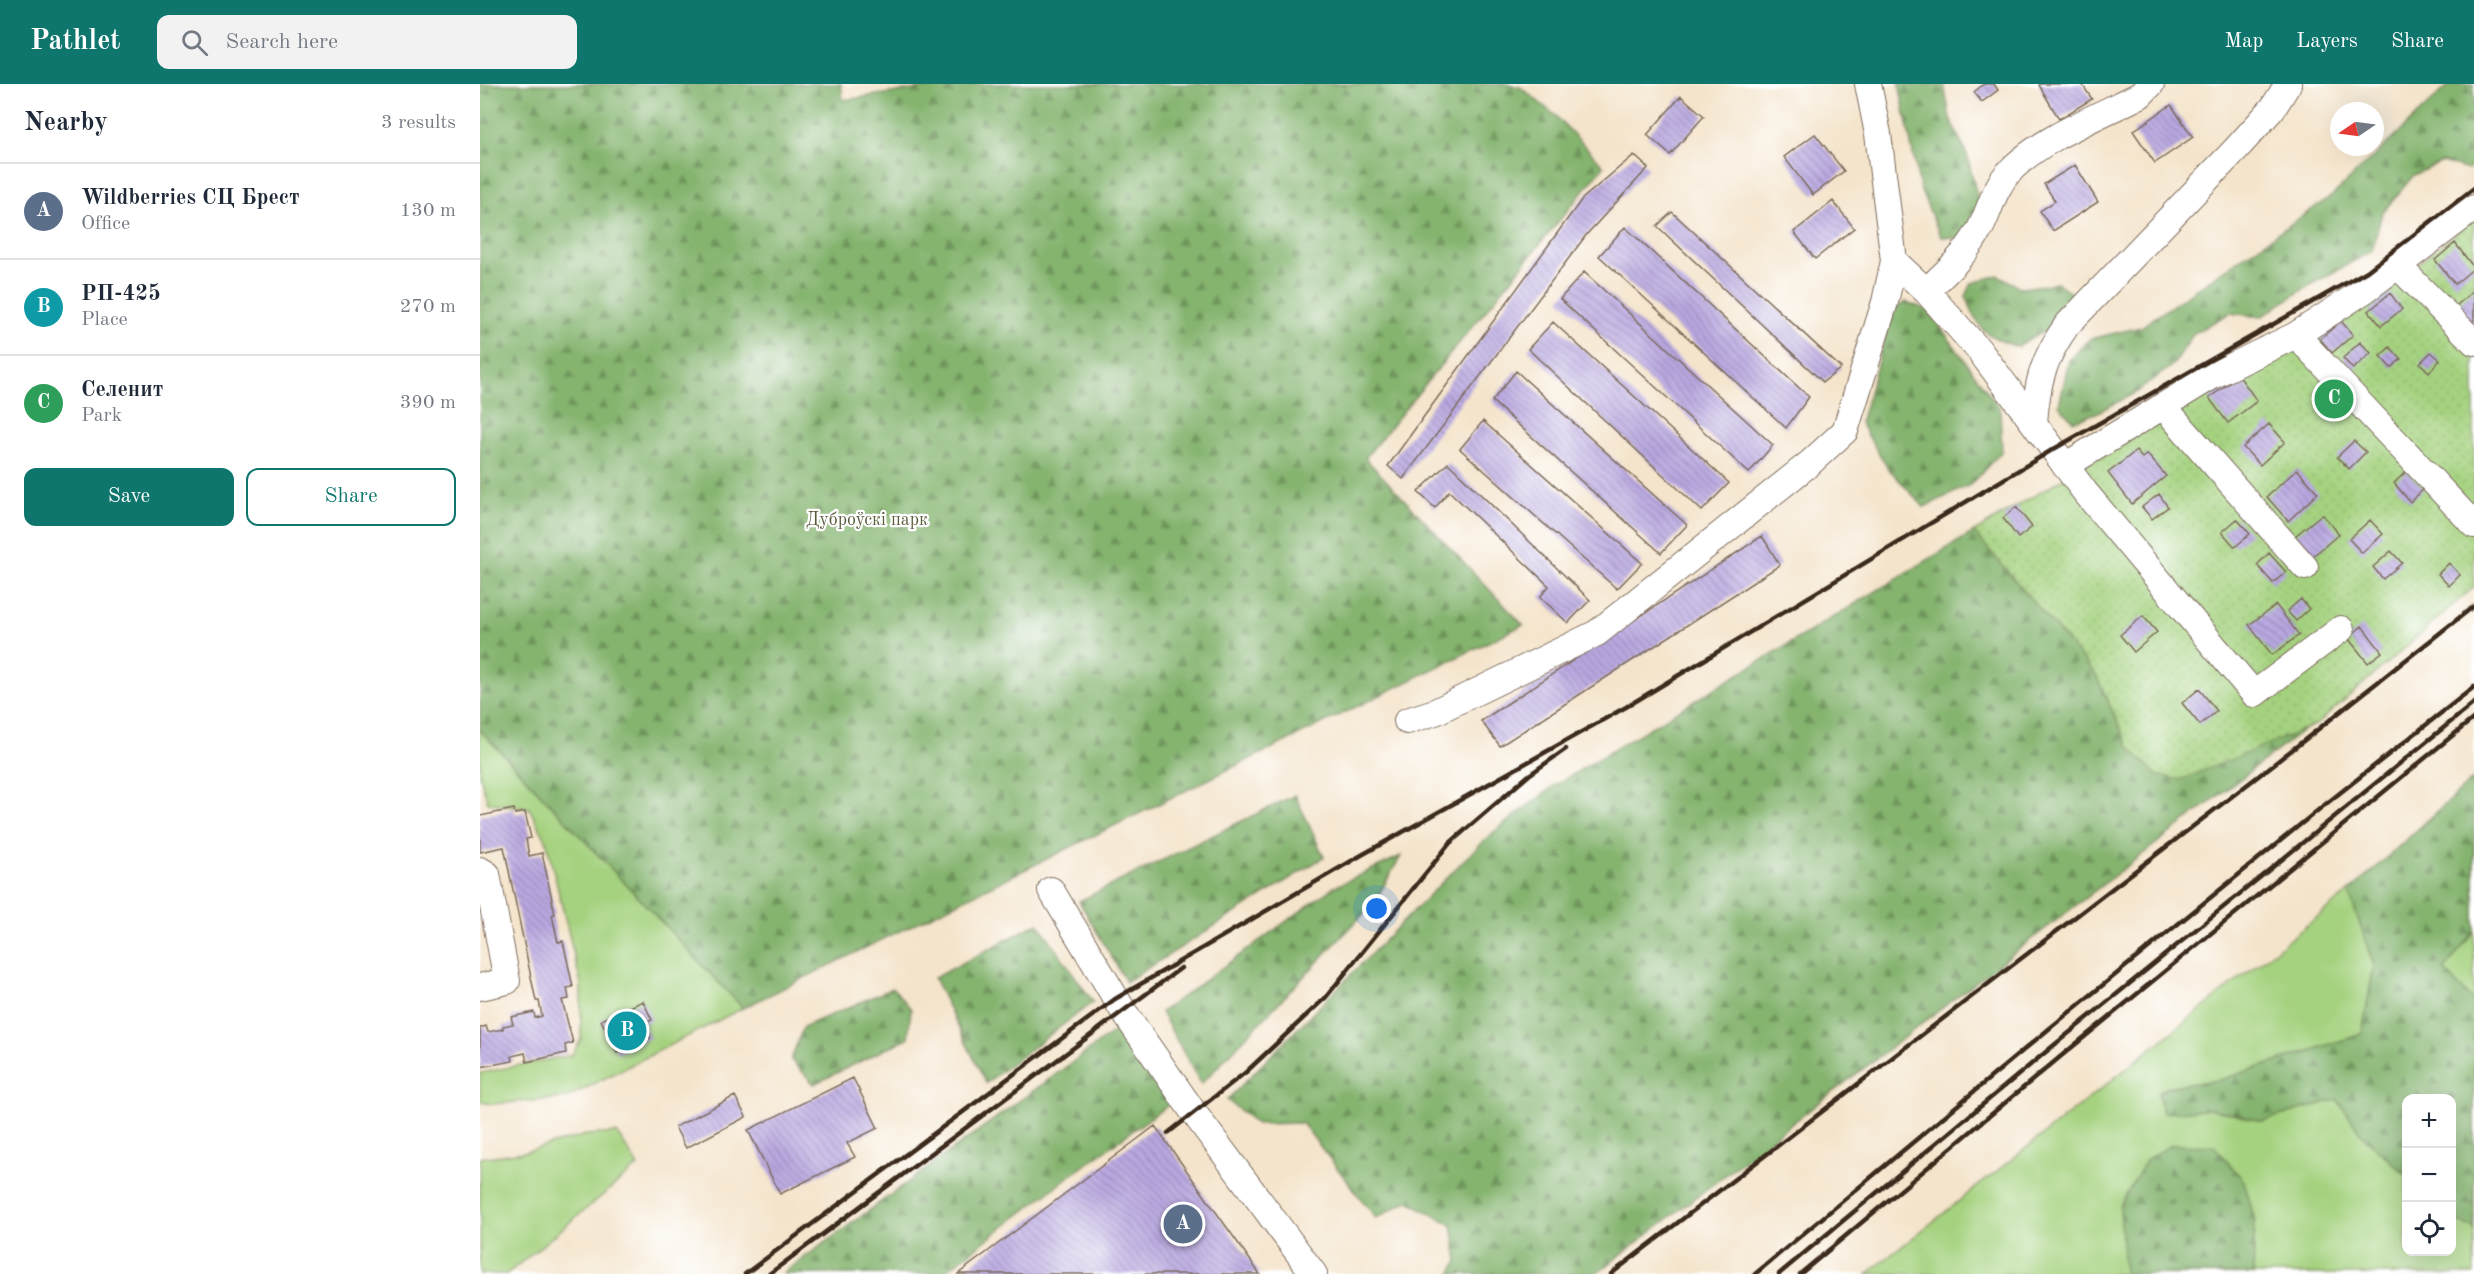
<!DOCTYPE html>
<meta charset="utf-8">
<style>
:root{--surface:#fff;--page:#f2f2f3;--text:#1f2937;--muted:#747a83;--line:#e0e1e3;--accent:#0f766e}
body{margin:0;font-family:"Old Standard TT",serif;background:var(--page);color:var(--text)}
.controls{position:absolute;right:18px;bottom:18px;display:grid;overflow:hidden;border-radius:12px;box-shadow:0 6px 24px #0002}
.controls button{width:54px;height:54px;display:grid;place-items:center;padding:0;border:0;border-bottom:2px solid var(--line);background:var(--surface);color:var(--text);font:30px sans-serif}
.compass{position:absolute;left:1850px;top:18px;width:54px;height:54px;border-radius:50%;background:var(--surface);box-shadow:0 6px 24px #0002;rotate:257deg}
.you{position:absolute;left:897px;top:825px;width:21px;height:21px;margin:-15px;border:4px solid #fff;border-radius:50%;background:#1a73e8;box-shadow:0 0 0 9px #1a73e833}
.badge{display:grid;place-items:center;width:39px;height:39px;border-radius:50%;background:var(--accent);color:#fff;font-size:20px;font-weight:700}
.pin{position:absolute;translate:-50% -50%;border:3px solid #fff;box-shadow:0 2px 6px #0006}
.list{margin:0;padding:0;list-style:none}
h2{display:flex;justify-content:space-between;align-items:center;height:78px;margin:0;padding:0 24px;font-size:26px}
h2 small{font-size:20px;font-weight:400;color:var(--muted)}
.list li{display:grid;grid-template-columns:39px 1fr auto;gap:18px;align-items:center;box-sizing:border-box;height:96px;padding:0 24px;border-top:2px solid var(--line)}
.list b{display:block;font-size:22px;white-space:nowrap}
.list p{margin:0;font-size:20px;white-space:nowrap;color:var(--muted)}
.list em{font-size:20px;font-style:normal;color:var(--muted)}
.actions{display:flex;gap:12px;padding:18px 24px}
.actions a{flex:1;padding:14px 0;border:2px solid var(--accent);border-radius:12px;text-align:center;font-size:21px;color:var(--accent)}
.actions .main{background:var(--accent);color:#fff}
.icon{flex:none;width:33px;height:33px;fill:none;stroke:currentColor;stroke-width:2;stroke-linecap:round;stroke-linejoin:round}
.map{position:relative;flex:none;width:1994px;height:1190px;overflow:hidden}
header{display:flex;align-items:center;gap:36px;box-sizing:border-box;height:84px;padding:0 30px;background:var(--accent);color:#fff}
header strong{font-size:28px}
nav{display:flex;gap:33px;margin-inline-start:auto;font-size:21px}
.search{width:420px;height:54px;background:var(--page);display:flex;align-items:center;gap:15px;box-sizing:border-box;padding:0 21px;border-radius:12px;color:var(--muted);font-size:22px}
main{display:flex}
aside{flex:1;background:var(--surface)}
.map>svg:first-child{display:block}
.grass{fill:#a5d27f;stroke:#707e4e;stroke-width:1.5}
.forest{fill:url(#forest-firs);stroke:#606f46;stroke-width:1.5}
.park{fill:url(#park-dots);stroke:#707e4e;stroke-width:1.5}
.building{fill:url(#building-back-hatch)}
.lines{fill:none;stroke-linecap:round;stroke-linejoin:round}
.minor-casing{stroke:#7c6b5b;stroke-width:28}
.minor{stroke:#fff;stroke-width:26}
.rail{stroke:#3b2a1e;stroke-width:4.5}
.labels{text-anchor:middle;stroke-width:4.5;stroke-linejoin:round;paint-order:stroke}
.park-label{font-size:18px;fill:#5b5c3b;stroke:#fff}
</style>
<header>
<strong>Pathlet</strong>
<div class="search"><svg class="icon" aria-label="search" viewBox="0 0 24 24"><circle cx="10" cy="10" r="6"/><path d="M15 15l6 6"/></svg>Search here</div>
<nav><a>Map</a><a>Layers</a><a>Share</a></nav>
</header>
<main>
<aside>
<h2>Nearby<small>3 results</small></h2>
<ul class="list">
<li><span class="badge" style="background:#5c6f8a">A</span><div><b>Wildberries СЦ Брест</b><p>Office</p></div><em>130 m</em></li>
<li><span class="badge" style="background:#0f9aa8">B</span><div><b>РП-425</b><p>Place</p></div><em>270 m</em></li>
<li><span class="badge" style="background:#2e9e5b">C</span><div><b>Селенит</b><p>Park</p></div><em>390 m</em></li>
</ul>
<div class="actions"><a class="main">Save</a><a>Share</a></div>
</aside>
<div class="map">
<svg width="1994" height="1190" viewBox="0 0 1994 1190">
<defs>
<pattern id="forest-firs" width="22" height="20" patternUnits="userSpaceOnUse" patternTransform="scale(1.5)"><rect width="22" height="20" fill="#84b46e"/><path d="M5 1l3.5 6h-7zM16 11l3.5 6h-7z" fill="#6d935a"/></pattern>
<pattern id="park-dots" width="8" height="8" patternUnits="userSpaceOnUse" patternTransform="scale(1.5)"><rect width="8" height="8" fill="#a5d27f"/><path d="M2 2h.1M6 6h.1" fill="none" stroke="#8fb46d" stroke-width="1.8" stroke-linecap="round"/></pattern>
<pattern id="building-back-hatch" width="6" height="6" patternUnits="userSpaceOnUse" patternTransform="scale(1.5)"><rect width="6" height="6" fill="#b9a8e1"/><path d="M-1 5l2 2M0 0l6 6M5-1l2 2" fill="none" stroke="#9889b6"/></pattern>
</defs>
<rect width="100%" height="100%" fill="#fff"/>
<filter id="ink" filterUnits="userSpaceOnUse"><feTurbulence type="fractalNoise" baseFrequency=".0167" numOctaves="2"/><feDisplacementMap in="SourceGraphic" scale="12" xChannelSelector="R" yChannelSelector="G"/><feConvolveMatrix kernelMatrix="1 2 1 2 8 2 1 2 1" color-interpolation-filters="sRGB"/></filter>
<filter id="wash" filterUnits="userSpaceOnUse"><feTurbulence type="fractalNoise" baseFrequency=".008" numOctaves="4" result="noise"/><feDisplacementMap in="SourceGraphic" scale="24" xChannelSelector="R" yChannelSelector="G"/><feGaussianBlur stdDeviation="1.35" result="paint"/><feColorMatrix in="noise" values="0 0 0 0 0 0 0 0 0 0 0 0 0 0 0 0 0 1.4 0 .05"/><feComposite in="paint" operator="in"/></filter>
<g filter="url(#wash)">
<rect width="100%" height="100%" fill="#f4e4cb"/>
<path class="grass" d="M0,646l263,278 -177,90 -73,6 -13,-2v-29l92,-18 9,-16v-55l-35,-144 -17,-32 -41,-5 -8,-26z
M1869,808l25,74 -12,68 -142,46 -48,6 -14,6 5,20 49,-3 50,12 75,-22 25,36 44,40v77h46v-37l6,7 16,5v47h-607z
M1994,847v71l-30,-32z
M137,1049l21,33 -131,108h-27v-116l44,-6 62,-17z"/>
<path class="forest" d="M0,0h361l2,16 110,-16h553l14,3 35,28 49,51 -239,292 158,167 -780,383 -263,-278z
M1419,0h45l6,34 17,37 13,53 -15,30 -24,-1 -21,-48z
M1970,0h24v81l-6,5 -26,-8 -28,13 -32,38 -10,38 -65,36 -46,30 -31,-4 -36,20 -20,31 -37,28 -41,21 -23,8 -14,-16 10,-45 21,-21 51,-12 192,-132z
M1518,191l23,13 37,-5 17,13v15l-21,17 -24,10 -12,9c-34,-11 -40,-17 -52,-51l6,-13z
M1426,218l22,8 72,99 2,42 -32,34 -46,22 -36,-39 -28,-45 33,-113z
M1494,448l122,143 33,72 201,-37 -734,564h-145l7,-13 -6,-36 -44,-24 -32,17 -74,-95 -45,1 -30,-24 237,-240 30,-28 61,-47z
M1994,694v153l-30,39 30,32v225l-16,-5 -6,-7v-117h-46v77l-44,-40 -25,-36 -75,22 -50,-12 -49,4 -5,-21 14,-6 48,-6 142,-46 12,-68 -25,-74z
M815,711l29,62 -198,125 -47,-81z
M921,772l-28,48 -172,180 -40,-72 173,-125z
M558,839l55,79 -107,81 -52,-105z
M413,904l18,21 -3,29 -94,46 -23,-24 12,-33z
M642,942l53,74 -108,78 -125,96h-160z
M1691,1061l43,1 30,35 11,40 -2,53h-129l-4,-68 27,-47z"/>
<path class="park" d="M1994,134v369l-157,137 -136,56 -24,-5 -28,-28 -33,-72 -122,-143 440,-265z"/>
<g id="blocks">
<path class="building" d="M1504,0h10l4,6 -16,12 -8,-10z
M1560,0h42l10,15 -33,20 -20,-34z
M1201,12l23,20 -34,39 -23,-20z
M1691,21l22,32 -38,26 -22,-32z
M1335,50l29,37 -31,24 -29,-38z
M1154,71l14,13 -61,66 -184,245 -15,-13 194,-267z
M1595,81l23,37 -45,29 -13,-20 15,-10 -11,-17z
M1353,117l21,27 -39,31 -21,-27z
M1192,128l169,156 -18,14 -166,-156z
M1145,143l184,170 -23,31 -187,-172z
M1975,159l19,25 -19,16 -20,-24z
M1104,188l189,173 -24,28 -189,-174z
M1994,206v30l-3,3 -15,-17z
M1910,209l12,16 -21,17 -12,-15z
M1861,237l12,14 -21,18 -12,-14z
M1073,238l176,161 -27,28 -174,-162z
M1880,258l11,11 -18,16 -10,-11z
M1910,263l11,12 -10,9 -11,-12z
M1951,268l9,8 -11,12 -9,-9z
M1036,287l171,154 -26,28 -169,-152z
M1759,292l18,25 -29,22 -19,-25z
M1003,337l159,142 -25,26 -157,-140z
M1789,340l16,18 -25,23 -17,-18z
M1874,357l12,11 -17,17 -12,-12z
M1656,367l6,7 5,-4 19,22 -34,28 -24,-31z
M968,379l142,137 -22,23 -28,-26 9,-11 -100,-95 -14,17 -17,-16z
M1817,385l21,24 -30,28 -21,-24z
M1927,387l17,18 -14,13 -16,-19z
M1679,410l9,13 -16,12 -10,-12z
M1536,423l16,20 -14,11 -15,-20z
M1842,430l17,20 -27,23 -17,-21z
M1757,435l13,15 -15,13 -13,-15z
M1890,436l13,14 -21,19 -13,-14z
M1282,452l18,29 -280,181 -19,-25z
M1911,467l11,12 -19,16 -10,-12z
M1789,469l17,19 -13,11 -16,-18z
M1969,479l11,12 -11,11 -11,-12z
M1821,515l8,10 -13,12 -9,-10z
M1796,521l23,30 -27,20 -23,-30z
M1663,532l14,16 -23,20 -14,-17z
M1882,542l20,26 -14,11 -20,-25z
M1719,605l18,22 -17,14 -18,-22z
M34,725l1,5 10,-2 6,26 -5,1 3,17 13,-3 13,61 -3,1 6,27 5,-1 10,46 -6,1 2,11 -7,1 11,43 -8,2 1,8 -39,9 -2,-9 -13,3 1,5 -33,6v-39l6,-2 2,6 15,-3v-3l10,-2 -2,-7 23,-5 1,6 7,-2 -3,-15h-3l-32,-154 -24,5v-36z
M163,917l9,19 -9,4 7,14 -33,15 -16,-33z
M373,994l25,50 -31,15 8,14 -75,37 -32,-64z
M255,1012l11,21 -60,31 -11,-21z
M675,1042l105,148h-302z"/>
</g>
</g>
<g filter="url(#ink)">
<use href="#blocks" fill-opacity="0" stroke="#7c6b5b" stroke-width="1.5"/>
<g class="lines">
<g class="minor-casing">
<path id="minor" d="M1388,0l10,50 16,127 32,30 53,59 106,142 169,202 87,-65
M1918,182l76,76
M1446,207c21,-19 40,-37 54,-62 10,-19 14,-41 29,-57 30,-33 91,-56 131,-77l11,-11
M1816,251l178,190
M1683,322l142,161
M1554,339c3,-41 9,-64 33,-98l169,-176 37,-41 15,-24
M1585,382l149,-91 82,-40 69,-45 109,-82
M927,637l28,-9 162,-79 213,-170 35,-32 40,-129 9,-41
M0,786l7,4 20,107 -27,6
M571,806l73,122 70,101 120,161"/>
</g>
<use href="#minor" class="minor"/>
<path class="rail" d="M688,1049l78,-61 80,-75 124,-154 79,-68 37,-26
M265,1190l370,-275 245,-143 266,-149 426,-257 315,-179 107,-83
M289,1190l412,-306
M1131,1190l663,-510 200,-158
M1275,1190l295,-246 267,-217 157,-124
M1299,1190l274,-228 421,-343
M1320,1190l260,-217 414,-339"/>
</g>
</g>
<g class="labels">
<g class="park-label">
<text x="387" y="441">Дуброўскі парк</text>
</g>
</g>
</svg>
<div class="controls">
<button>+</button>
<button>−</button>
<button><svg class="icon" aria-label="locate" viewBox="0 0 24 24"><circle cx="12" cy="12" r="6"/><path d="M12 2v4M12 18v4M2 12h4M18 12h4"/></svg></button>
</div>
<svg class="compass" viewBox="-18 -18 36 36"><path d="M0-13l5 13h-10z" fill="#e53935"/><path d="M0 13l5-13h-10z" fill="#747a83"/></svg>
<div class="you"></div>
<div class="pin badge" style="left:703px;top:1140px;background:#5c6f8a">A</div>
<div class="pin badge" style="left:147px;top:947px;background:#0f9aa8">B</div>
<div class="pin badge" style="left:1854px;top:315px;background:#2e9e5b">C</div>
</div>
</main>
